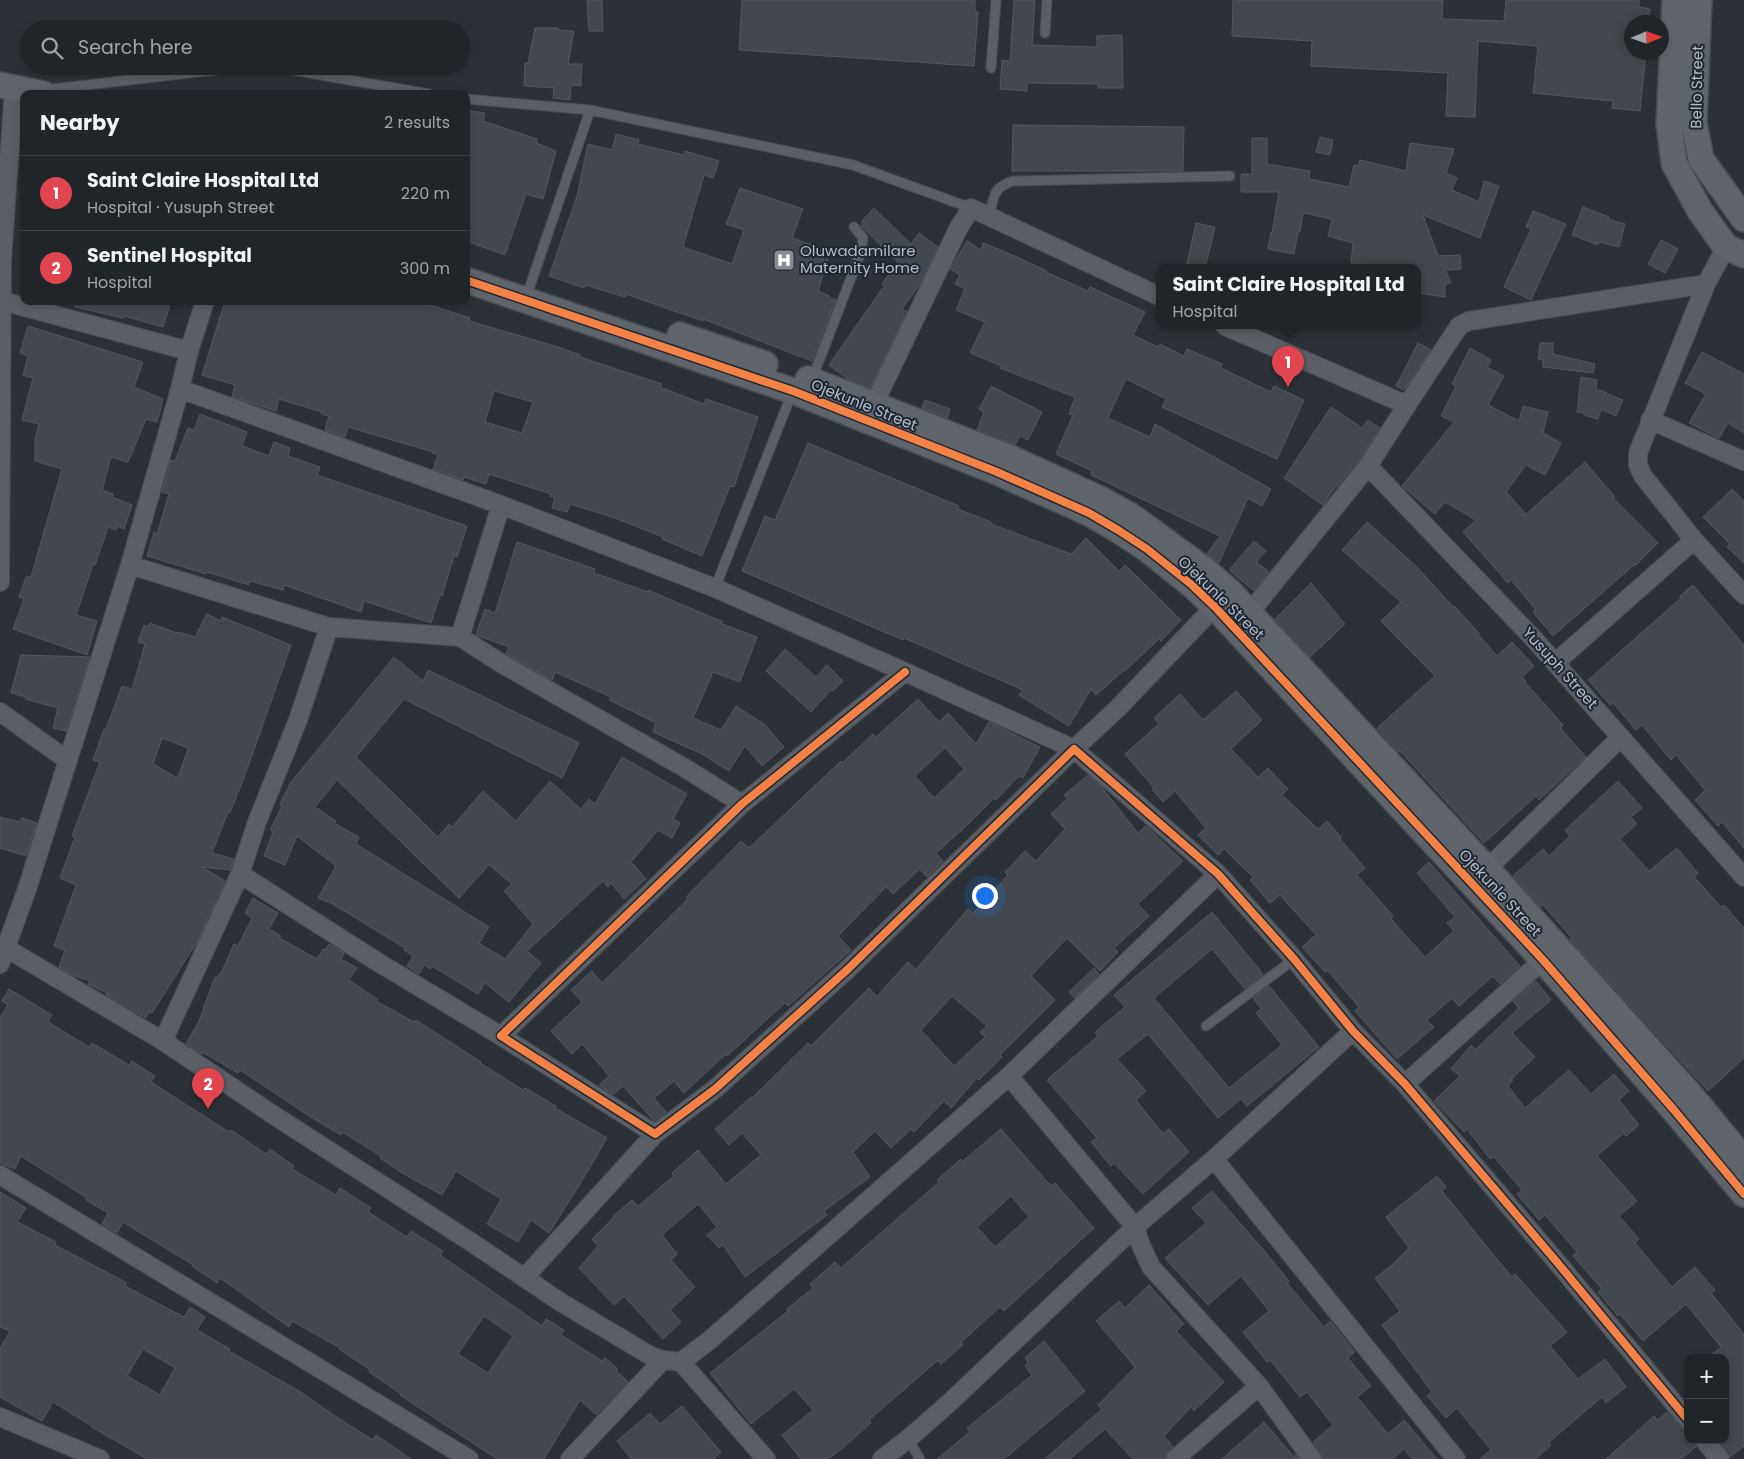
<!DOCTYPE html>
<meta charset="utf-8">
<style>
:root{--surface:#202529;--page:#282d31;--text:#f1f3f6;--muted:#a2a5a8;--line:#3d4246;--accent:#d93025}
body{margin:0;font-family:Poppins,sans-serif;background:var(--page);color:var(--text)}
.controls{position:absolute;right:15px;bottom:15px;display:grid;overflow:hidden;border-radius:10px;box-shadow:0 2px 8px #0003}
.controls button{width:45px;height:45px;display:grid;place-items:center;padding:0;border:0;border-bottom:1px solid var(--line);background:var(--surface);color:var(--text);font:25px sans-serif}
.compass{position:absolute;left:1624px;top:15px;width:45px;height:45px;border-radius:50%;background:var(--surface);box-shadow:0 2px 8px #0003;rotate:88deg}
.you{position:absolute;left:984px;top:895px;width:18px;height:18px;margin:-12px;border:4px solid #fff;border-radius:50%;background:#1a73e8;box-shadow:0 0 0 8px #1a73e833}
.badge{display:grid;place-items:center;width:32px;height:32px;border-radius:50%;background:var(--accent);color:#fff;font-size:16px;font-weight:700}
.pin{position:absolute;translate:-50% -41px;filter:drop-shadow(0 1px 2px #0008)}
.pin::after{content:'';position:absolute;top:26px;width:18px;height:15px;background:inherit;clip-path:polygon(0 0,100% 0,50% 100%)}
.popup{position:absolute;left:1156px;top:264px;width:265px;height:65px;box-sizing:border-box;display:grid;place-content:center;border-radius:10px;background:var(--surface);filter:drop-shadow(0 1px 4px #0005);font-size:16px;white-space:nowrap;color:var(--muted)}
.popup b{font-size:19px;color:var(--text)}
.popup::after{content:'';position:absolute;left:50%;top:100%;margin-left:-10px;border:10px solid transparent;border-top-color:var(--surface)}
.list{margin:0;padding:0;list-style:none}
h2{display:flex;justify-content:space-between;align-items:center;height:65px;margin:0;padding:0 20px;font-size:21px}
h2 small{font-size:16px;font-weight:400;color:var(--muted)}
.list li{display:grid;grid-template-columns:32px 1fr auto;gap:15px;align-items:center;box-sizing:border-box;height:75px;padding:0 20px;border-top:1px solid var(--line)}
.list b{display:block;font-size:19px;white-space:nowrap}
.list p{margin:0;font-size:16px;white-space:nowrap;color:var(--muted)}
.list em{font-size:16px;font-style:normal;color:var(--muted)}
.icon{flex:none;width:28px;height:28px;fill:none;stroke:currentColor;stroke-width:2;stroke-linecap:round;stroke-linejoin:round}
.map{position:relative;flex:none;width:1744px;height:1459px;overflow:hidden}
.search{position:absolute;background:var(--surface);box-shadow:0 2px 8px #0003;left:20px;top:20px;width:450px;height:55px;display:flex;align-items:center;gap:12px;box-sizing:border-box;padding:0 18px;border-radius:28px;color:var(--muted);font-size:19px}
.panel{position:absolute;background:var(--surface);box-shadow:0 2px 8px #0003;left:20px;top:90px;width:450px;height:215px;border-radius:10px}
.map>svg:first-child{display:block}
.building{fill:#43484e;stroke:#53585f;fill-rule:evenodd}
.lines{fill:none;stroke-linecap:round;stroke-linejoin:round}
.lane-casing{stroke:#484d52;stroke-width:11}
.street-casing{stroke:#484d52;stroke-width:20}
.secondary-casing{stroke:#484d52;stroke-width:28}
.lane{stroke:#5b5f65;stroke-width:9}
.street{stroke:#5b5f65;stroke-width:18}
.secondary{stroke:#5f636a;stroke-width:25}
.cycleway-casing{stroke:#1e2732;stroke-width:11}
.cycleway{stroke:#f48246;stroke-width:8}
.labels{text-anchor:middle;stroke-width:4;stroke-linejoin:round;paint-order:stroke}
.street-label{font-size:15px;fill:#b5bdc8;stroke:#1e2732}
.poi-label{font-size:15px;fill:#b5bdc8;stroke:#1e2732;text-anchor:start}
</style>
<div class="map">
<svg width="1744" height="1459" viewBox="0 0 1744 1459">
<rect width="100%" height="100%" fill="#2b3137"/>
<path class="building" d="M587,0h15l1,31h-14z
M742,0h233v12h3l-4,54 -235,-16z
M1014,0h21l-3,45 65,2v-11l25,-1 1,53h-25v-4l-71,-1v8l-27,-2 2,-29 8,1z
M1233,0h210l-1,19 62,2 2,-21h133v7l11,2 -1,13h-17v30h14l-6,59 -28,-3 1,-7 -80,-8 5,-47 -60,-5 -3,76 -29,-1 2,-43 -137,-7 1,-25 -80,-5z
M535,28h23v2l16,1 -6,33h14l-1,13v9l-10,-1 -1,15 -17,-2 1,-10 -30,-2 1,-23h3z
M466,110l19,3 -2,8 54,18 -1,4 20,8 -13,48 -17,-5 -21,61 -39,-14z
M1013,125l171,2 -1,44h-171z
M616,134l23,6 -1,4 46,11 1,-4 34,10 -6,17 -9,-3 -21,72 49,17 12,-34 -18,-6 14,-36 63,21 -11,29 35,12 -5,14 6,-6 -10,33 12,5 -1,2 7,2 -24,61 -109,-42v2l-77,-27 -1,3 -40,-12 -1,3 -35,-12 28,-80 11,-52 24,6z
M1320,137l13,3 -3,15 -14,-3z
M1252,138h15v26l43,7 -1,8 40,8 5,-22 5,1 1,-6 46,11 4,-28 44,6 -8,24 11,5 -5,12 27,12 5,-21 15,5 -19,52 -57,-23 15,41 22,-1 1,14 -16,1 6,12 -6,3v12l-28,-4v-25h-24l-42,-5 2,-20 -25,-7 4,-17 -29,-6 -3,19h-2l-4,22 -26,-5 3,-17 1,1 7,-41h-38v-18h11z
M1583,207l26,10 -1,2 17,5 -6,23 -20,-5 -1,3 -26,-10z
M874,208l37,36 8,-11 19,14 -18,37 -18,25 5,3 -37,76 -21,-8 -20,-15 55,-79 -2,-2 16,-22 -36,-35v-6z
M1533,211l33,13 -35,76 -27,-13 27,-58 -5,-2z
M1196,223l19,4 -10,41h-19z
M1661,240l17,9 -13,24 -17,-9z
M967,241l14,9 2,-7 34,14 30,14 -1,1 42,19 2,-4 55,25 -12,23 25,12 2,-3 24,12 3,-7 35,15 -1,4 50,24 3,-6 30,14 -27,59 -115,-52 4,-8 -40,-20 -18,39 42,19 5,-13 116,65 -9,17 -14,-8 -29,65 -12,-9 13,-18 -129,-61 1,-4 -36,-17 17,-39 -4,-1 6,-17 -75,-29 2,-2 -32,-13 15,-31 -29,-12 9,-21 -10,-5 5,-9 -10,-6z
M75,301h96l-8,26 -39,-11 -1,2 -48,-11z
M225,301h193l52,17 -1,3 86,25 25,9v2l82,27 -2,3 44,17 2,-5 52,18 -24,70 -4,-1 -28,70 -40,-17 1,-2 -48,-19 -45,-14 -3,8 -15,-4 3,-10 -5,-2 1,-2 -62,-20 -3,10 -22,-7 -1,3 -30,-11 5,-14 -6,-2 1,-1 -85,-25 -3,10 -20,-7 4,-14 -8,-2 1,-2 -43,-13 -3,12 -44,-14 3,-12 -33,-10zM494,391l39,11 -11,31 -37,-11z
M28,326l115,36 -9,25 29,12 -6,23 -11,-3 -18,43 -17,-5 -9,33 11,4 -1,3 20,8 -8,24 -7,-3 -1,4 -8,-3 -13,38 -2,-1 -17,51 21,6 -10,34 -74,-26 11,-30 -5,-2 7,-20h5l31,-108 -27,-8v-22l4,-15 -17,-4 11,-42 -10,-3 5,-19 -8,-3z
M1418,343l13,7 -27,40 -8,-4z
M1540,343h13v11l42,10 -2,9 -50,-6v-7l-5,-1z
M1470,348l21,12 -4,7 17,9 -16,29 31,16 4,-15 25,6 -5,21 18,10 -16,32 -19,-10 -20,27 19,21 -1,3 61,-54 30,35 -2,1 45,45 -22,22 -1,-1 -82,72 -20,-24 3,-2 -25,-30 -3,3 -45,-51 13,-12 -31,-18 -10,12 -33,-28 52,-64 -13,-6 15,-30 -4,-2z
M1702,352l42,22v59l-16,-10 -9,15 -30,-15 17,-29 -21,-11z
M1581,377l16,3 -1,9 9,3v1l18,7 -7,16 -15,-7 -3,10 -14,-4v-2l-7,-1z
M991,386l51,26 -14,28 -8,-4 -5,9 -38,-15 7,-18 -5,-3z
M925,400l25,9 -3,9 -25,-10z
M1331,407l31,21 6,-8 12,8 -21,32 -22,27 -1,-1 -13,19 -39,-27z
M200,414l47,18 -5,14 27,10 5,-14 16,6 -2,8 32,11 -3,8 150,51 -10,31 -3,-1 -12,40 -2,-1 -9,28 -67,-22 -3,11 -77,-27 -1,5 -33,-9 -1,4 -42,-13 -1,2 -59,-18 7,-24 3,2 12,-40 -7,-2 9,-32 4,1 13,-33 6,2z
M808,443l151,63 -1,3 33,13v2l80,30 15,-16 33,33 6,-6 56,55 -20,21 -2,-2 -34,32 -1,-1 -28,25 -5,-6 -22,37 -50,-31 4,-5 -119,-52 -1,2 -161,-69 23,-55 10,4z
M1732,489l12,12v62l-17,-16 3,-3 -27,-27z
M1367,522l51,46 35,39 1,-1 25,27 -1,1 19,22 15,-14 22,24 -12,11 4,4 -1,1 38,43 -3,3 26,29 -47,43 -3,-4 -52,47 -84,-92 -2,1 -21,-24 58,-52 -54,-55 20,-19 -59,-52z
M1254,541l12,10 -10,11 13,10 -15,19 -25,-21z
M517,542l78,27 -1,4 54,19v-2l75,32 -1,2 35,13 -17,45 -27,-10 -20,46 28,12 15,-24 28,18 20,23 -22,19 -17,-20 -16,25 -27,-17 -49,-22 3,-9 -47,-23 2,-3 -56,-25 -3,8 -46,-26 3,-7 -33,-12 9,-26 10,4z
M1311,583l34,41 -35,33 -35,-38z
M1693,585l51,60v203l-22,-26 -4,4 -23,-26 10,-10 -29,-35 -5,5 -29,-35 -6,5 -23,-27 -3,2 -22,-25 93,-82 -1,-2z
M207,614l14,7 1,-4 69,28 -46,130 -15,38 -2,-1 -16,41 22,6 -4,11 -28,-3 23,14 -28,61 -45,71 -3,-1 -3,6 -40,-23 1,-2 -19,-9 2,-3 -18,-6 -13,-8 6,-17 -11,-4 22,-61 -16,-7 15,-41 -3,-1 28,-74 -7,-2 11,-31h2l16,-43 10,3 13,-45 -7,-2 6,-17 4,2 2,-4 27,10 1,-1 17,5zM162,738l26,10 -10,30 -25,-14z
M785,649l31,28 11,-12 16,16 -10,10 -2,-1 -20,22 -45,-41z
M21,655l69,2 -24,74 -13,-3 5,-20 -33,-9 1,-2 -15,-4z
M394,657l29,24 5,-11 151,73 -17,35 -158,-79 -48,58 82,80 11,-13 3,3 31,-36 33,30 34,-40 31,28 8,-10 6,5 27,-47 65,37 -14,25 7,4 -8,15 -14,-8 -27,32 15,17 -22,20 -13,-16 -3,4 -5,-6 -76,70 14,12 -32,39 -24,-19 -7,11 -46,-28 -2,3 -6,-4 -5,9 -12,-8 6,-10 -9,-6 1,-2 -74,-45 -13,-5 18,-32 -39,-30 -12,29 -21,-9 9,-24 -3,-2 12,-24 -2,-2 11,-22zM337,780l122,118 30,-33 23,19 -8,7 29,33 -28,35 -26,-16 10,-16 -133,-83 3,-7 -25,-14 2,-2 -21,-14z
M1236,691l26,29 -31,29 27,28 10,-9 20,21 -6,6 36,34 9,-8 14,16 -1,2 25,29 -8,7 36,41 -2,3 34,38 29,-26 -7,-8 8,-6 -38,-44 12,-11 91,104 -20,18 -7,-8 -34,30 -7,-8 -25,22 7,7 -37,32 -42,-48 4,-4 -32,-37 -2,2 -23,-25 14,-12 -36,-40 -10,8 -20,-23 3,-3 -29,-28 -6,6 -20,-20 8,-7 -31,-37 -12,11 -11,-13 2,-1 -29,-34 34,-30 -5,-6 26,-24 23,26z
M918,699l21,23 9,-9 28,31 13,-22 51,25 -17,31 -4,-2 -23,24 -2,-2 -29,29 -29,26 7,8 -16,16 -7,-8 -27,25 -7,-7 -48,49 13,14 -63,56 -3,-3 -58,53 -1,-2 -42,39 -10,-12 -20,17 12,14 -12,9 -31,-35 -10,9 -14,-10 10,-9 -27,-32 -10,10 -21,-23 31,-29 -11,-12 21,-19 10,12 86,-84 -2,-2 55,-56 8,7 92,-87 1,2 31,-29 3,3zM945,748l19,21 -30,29 -19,-22z
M1088,775l12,10 38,48 8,-7 37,35 -45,43 11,12 -35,32 4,4 -18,19 -33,-33 -36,38 24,24 -55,55 2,2 -23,23 -2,-2 -26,30 -7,-7 -30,31 -3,-3 -20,19 -16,-17 -22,21 17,25 -46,34 3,4 -82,62 -22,-32 -4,3 -12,-13 10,-8 -19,-23 -36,31 15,19 -6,6 24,27 -25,23 11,12 -18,17 -39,-43 -10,9 -35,-37 19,-22 -6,-7 22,-22 -1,-1 19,-16 6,6 36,-30 -2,-3 26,-23 28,34 35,-29 -19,-22 -13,12 -14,-16 36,-32 1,1 56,-55 3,3 58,-58 8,8 31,-34 8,7 52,-60 5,4 35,-38 -3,-3 20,-21 11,10 29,-32 -14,-15 16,-15 -3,-4zM952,996l35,30 -7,6 5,5 -31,29 -33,-36z
M1618,781l24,27 -11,9 6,7 -17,15 29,32 28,-23 21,25 -4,4 27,30 3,-2 20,23v130l-36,33 -138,-151 2,-2 -29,-33 -3,2 -27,-31 30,-27 6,7 21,-20 -5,-6z
M0,817l20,5 2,-4 15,5 -11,33 -26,-8z
M253,898l25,15 -9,16 12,7 -2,2 38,21 6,-10 3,1 3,-6 15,9 -3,6 16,9 -8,12 28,19 -1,2 38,21 2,-2 65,42 -1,1 43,27 2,-2 31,18 -1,2 52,30 -27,46 -31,49 -18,-13 -13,22 -31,-18 14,-25 -45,-28 -14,24 -40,-22 -22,-15 1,-2 -39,-24 -1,3 -35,-21 -66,-44 -2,3 -36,-21v2l-16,-10 13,-23 16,-44 2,1 5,-7 12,-27 4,2 14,-28 -7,-5z
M1212,912l51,62 -2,2 -16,13 -33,-40 -58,49 75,90 53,-43 -26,-32 5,-4 -8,-11 16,-12 50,61 -72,59 -6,-7 -23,19 -70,-84 -31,25 29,32 -10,9 27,34 6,-5 20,23 -46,42 -29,-31 -3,3 -20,-24 6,-4 -50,-58 51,-44 -3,-4 30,-25 -11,-12z
M1094,968l5,6 -24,24 -6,-6z
M1536,981l15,19 -39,33 23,24 -24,22 2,1 -5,6 17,22 44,-38 22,24 23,-20 15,17 -10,9 20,25 -13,11 -2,-3 -27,23 40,45 -18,15 20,23 -4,4 37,44 23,-20 20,23 -4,3 33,41v112l-14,11 -12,-17h7v-82h-17l13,-11 -35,-43 -43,37 -23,-27 -2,2 -20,-24 4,-3 -29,-33 4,-4 -32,-37 -6,5 -22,-26 5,-4 -28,-33 -4,2 -23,-30 -3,3 -30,-31 26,-25 -9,-7 20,-24 5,4 43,-41 -6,-7z
M9,989l43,26 -4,7 41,25 3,-4 37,22 3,-4 23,15 -4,6 78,50 2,-2 35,24 4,-5 24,17 -2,3 44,26 4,-7 31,20 -3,4 39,25 4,-6 32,20 -3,4 102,71 4,-7 18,11 -3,5 41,26 3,-3 13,11 -2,2 12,11 -32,33 -16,-15 -36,59h-47l-97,-64 1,-1 -32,-22 1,-2 -31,-21 1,-1 -48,-27 -3,6 -69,-49 -3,5 -25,-17 1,-1 -70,-43 -6,11 -15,-9 6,-11 -22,-13 1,-2 -66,-42 -6,13 -15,-6v-145l8,-13 -6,-4zM484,1316l29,20 -25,37 -30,-19z
M1001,1129l50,57 4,-3 39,45 -90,83 -4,-4 -39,35 2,3 -22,19 -3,-4 -69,60 2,3 -27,24 -16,12h-27l-19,-24 31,-25 -19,-21 -43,35 -41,-51 78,-62 -1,-2 26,-21 -3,-4 25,-22 6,6 98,-86 -2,-2 24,-21 2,2zM1011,1196l18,21 -34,30 -18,-20z
M1437,1176l9,11 -4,4 45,56 25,30 3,-3 52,58 -17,14 28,33 27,-20 21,28 -20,16 -4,-6 -53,45 2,3 -15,14h-56l11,-9 -34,-42 -11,10 -19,-22 5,-4 -50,-67 18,-14 -25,-33 17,-13 17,-17 -23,-31z
M1212,1191l55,63 22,27 -2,2 37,44 6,-6 25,31 -7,6 23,28 -14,11 31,37 16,-14 33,39h-25l-8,-10 -11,10h-71l-1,-6 -8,-11 20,-17 -26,-33 -7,5 -30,-37 -3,2 -24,-30 26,-21 -28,-35 -33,29 -43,-47 41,-35 -14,-15z
M0,1192l26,16 -9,14 39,20 -1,3 72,38 -2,3 59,31 6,-10 15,10 -8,13 33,19 -1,2 70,40 39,27 35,22 3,-5 35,24h-264l-55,-32v-1l-39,-24 -11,19 -42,-24v-48l10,-18 -10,-4zM143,1349l32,19 -15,27 -33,-19z
M1149,1285l35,39 -8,7 48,51 -30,29 -3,-4 -27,29 9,11 -5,4 -4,8h-31l-28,-30 -35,30h-25l57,-50 -4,-4 37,-38 -39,-46 23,-20 6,7z
M1044,1341l41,50 -81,68h-67l33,-27 -3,-4 65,-53 -7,-9 3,-4 -3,-4z
M682,1406l39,46 -7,7h-83l-14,-18 33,-28 10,11z
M1667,1412l13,15 8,3v10h6l2,7 -15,12h-75l48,-43 4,4z
M1264,1422l30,35 2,-2 3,4h-77z"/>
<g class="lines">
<g class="lane-casing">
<path id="lane" d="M1045,33l2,-33
M270,66l159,28
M991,68l5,-68
M43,90l207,-24
M466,99l124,11 263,55 118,43
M989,217c5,-20 3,-29 24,-36l217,-5
M529,289l61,-179
M812,379l49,-127 2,-14 -9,-11
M715,588l77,-195
M1206,1026l88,-67
M908,1439l12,20"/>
</g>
<g class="street-casing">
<path id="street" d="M0,260h2l11,-157
M1706,284l-68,169v12l5,11 51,64 50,55
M2,301l187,50
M1225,326l182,79 -39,61 -125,155
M180,389l321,116 214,83 190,84 169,77 44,-41 104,-109
M1407,405l52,-79 10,-5 237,-37 20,-37
M868,415l6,-11 84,-175 13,-21 188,88
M1650,420l94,41
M1368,466l166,173 210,238
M501,505l-41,132 44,28 181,103 57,36
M130,565l199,62
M0,582l2,-322
M460,637l-131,-10 -31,93 -41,102 -17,52 136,87 125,75
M1555,663l139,-123
M905,672l-163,132 -241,232 154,98 60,-45 133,-120 226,-220 144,125 76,85 59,72 52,53 151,177 132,159
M0,712l67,48
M1487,869l134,-132
M6,948l157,93 112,75 196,126 91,61 89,53 12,4
M0,964l27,-75 103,-324 50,-176 9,-38 16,-50
M163,1041l77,-167
M1009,1076l126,151 5,16 11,24 108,119 53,73
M1405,1084l138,-124
M1214,1159l242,300
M0,1175l469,284
M524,1278l131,-144
M681,1362l85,97
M0,1417l100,42
M1704,1440l16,19
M570,1459l93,-99 18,2 30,-23 298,-263 209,-202
M882,1459l26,-20 40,-35 187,-177 79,-68 139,-128
M1175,1459l84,-73"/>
</g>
<g class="secondary-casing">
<path id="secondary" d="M1675,0l-6,124 5,39 26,48 26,36 18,8
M1699,0l-5,123 7,36 43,60
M0,85l43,9
M466,280l327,111 204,81 92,41 29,17 29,19 45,36 23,22 328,353 131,150 70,84
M680,335l85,29
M808,379l202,79 90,41 31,17 29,21 46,34 24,21 257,277 201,223 56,68"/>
</g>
<use href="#lane" class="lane"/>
<use href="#street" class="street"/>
<use href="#secondary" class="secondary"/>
<g class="cycleway-casing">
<path id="cycleway" d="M466,280l327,111 204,81 92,41 29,17 29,19 45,36 23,22 328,353 131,150 70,84
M905,672l-163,132 -241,232 154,98 60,-45 133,-120 226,-220 144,125 76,85 59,72 52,53 151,177 132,159"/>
</g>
<use href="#cycleway" class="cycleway"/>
</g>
<defs>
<g id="hospital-square" transform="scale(1.125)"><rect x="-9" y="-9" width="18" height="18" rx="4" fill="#858c95" stroke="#1e2732"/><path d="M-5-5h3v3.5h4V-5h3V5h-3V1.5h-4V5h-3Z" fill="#fff"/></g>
</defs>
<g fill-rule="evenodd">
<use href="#hospital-square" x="784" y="260"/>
</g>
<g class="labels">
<g class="street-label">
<text transform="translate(1697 87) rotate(-89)" y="5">Bello Street</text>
<text transform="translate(864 405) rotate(22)" y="5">Ojekunle Street</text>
<text transform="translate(1221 598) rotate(44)" y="5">Ojekunle Street</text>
<text transform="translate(1560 668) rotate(48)" y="5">Yusuph Street</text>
<text transform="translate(1500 893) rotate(47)" y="5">Ojekunle Street</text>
</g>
<g class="poi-label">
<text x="800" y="256">Oluwadamilare<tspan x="800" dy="17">Maternity Home</tspan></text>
</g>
</g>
</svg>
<div class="controls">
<button>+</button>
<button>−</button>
</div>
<svg class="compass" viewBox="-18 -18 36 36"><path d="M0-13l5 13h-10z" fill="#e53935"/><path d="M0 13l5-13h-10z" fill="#a2a5a8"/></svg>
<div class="you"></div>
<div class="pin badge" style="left:1288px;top:387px;background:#e0444e">1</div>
<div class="popup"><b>Saint Claire Hospital Ltd</b>Hospital</div>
<div class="pin badge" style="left:208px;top:1109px;background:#e0444e">2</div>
<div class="search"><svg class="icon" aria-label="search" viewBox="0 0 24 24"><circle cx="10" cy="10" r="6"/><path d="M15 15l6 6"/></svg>Search here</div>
<section class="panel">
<h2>Nearby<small>2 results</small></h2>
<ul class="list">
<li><span class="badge" style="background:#e0444e">1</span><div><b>Saint Claire Hospital Ltd</b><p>Hospital · Yusuph Street</p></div><em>220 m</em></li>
<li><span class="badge" style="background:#e0444e">2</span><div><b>Sentinel Hospital</b><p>Hospital</p></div><em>300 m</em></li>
</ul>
</section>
</div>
